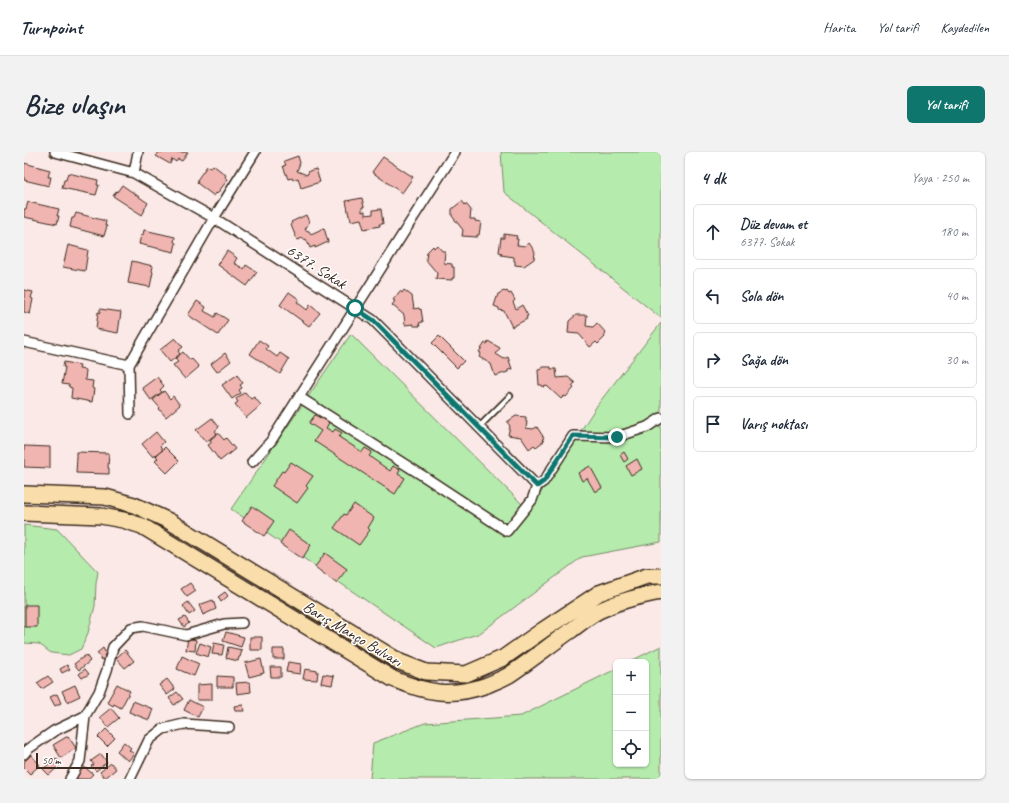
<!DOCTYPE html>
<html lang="tr">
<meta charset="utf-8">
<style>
:root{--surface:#fff;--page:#f2f2f3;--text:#1f2937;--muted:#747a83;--line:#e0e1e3;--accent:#0f766e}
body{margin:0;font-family:Caveat,sans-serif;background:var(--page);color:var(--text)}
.controls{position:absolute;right:12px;bottom:12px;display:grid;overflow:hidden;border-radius:6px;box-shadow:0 1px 3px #0004}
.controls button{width:36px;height:36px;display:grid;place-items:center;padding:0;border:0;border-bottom:1px solid var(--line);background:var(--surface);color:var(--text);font:20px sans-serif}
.scale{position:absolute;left:12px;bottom:10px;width:72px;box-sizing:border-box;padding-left:4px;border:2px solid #3b2a1e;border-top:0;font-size:11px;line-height:14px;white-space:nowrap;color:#3b2a1e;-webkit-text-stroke:3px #fff;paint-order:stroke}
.stop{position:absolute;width:12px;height:12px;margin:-9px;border:3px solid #0f766e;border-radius:50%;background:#fff}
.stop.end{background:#0f766e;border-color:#fff;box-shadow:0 1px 4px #0008}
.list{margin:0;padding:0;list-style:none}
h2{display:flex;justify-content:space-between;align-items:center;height:52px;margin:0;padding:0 16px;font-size:17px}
h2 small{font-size:13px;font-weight:400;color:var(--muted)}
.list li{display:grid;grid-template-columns:26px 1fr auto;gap:12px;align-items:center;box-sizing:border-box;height:56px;margin:0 8px 8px;padding:0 8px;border:1px solid var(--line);border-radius:6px}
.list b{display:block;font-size:15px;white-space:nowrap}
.list p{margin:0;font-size:13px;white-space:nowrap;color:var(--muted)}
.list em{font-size:13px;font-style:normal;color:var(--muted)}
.icon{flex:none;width:22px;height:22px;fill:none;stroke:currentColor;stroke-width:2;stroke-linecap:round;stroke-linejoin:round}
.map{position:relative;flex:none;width:637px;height:627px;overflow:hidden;border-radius:6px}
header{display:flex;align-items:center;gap:24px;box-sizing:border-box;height:56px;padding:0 20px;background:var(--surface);border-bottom:1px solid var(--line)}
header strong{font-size:19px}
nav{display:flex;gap:22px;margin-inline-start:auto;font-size:14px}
.intro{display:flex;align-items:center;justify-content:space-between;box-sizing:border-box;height:96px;padding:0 24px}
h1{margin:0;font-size:28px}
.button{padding:10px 18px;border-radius:6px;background:var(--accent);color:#fff;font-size:14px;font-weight:700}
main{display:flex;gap:24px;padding:0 24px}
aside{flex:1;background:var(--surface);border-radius:6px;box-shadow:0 1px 3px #0004}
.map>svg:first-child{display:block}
.green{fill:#b5ebad;stroke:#788a66}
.building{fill:#f1b5b1;stroke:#3b2a1e}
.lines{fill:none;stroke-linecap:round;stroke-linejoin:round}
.lane-casing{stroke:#3b2a1e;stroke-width:8}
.street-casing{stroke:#3b2a1e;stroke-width:12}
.primary-casing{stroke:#3b2a1e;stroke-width:18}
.lane{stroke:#fff;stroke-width:4.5}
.street{stroke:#fff;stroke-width:9}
.primary{stroke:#f9deab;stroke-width:15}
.route{stroke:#0f766e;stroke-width:5}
.labels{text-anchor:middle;stroke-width:3;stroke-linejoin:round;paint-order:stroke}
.street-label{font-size:16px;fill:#3b2a1e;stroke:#fff}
</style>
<header>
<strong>Turnpoint</strong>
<nav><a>Harita</a><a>Yol tarifi</a><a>Kaydedilen</a></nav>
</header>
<div class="intro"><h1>Bize ulaşın</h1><a class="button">Yol tarifi</a></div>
<main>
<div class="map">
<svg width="637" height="627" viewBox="0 0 637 627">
<rect width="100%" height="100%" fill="#fbe9e8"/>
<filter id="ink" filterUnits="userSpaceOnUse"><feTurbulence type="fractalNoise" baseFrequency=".025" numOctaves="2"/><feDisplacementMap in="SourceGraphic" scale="8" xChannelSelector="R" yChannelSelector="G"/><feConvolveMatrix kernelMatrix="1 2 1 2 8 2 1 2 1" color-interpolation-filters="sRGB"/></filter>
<g filter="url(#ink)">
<path class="green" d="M477,0h160v166l-157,-126z
M637,171v219l-79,15 -102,76 -44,15 -205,-139 120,-175 178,177 69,-107z
M0,373l33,4 41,43 -2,11 -1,23 -7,27 -7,16 -12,6 -18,-2 -12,-9 -15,-1z
M637,494v133h-291l3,-36 52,-20 96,-7 95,-47v95h30v-102h-17z"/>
<path class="building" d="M135,0h29l-6,9 -4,-2 -2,3 -4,-3 -2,5 -14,-8z
M274,4l2,7 -3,8 10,4 2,-4 7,-2 4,13 -19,6 -3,-10 -5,2 -1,-2 -4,1 -5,-13 3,-1 -2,-4z
M359,5l30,20 -11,16 -30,-21z
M0,11l26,7 -2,7h3l-2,9 -25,-6z
M189,13l13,10 -1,2 3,2 -11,15 -1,-1 -2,3 -17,-13 1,-2 -1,-1 10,-14 4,2z
M44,21l30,7 -1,5h2l-3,10 -34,-7 2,-8h2z
M98,33l26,18 -4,7h1l-3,5 -29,-19 3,-5 1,1z
M338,46l2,9h-2v5l3,-1v4l8,-1v-4l8,-1 2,15h-4l1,2 -16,3 -3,-10 -10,2 -1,-5h-1l-3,-15z
M438,49l3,4 1,-1 5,6 -1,9h5v2l6,1 -2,13h-2v2l-15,-1 1,-6 -11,-14v-7z
M4,50l31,7 -2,7h2l-2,8 -33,-7v-8h2z
M52,61l30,8 -1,5h2l-3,10 -34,-9 2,-9h2z
M282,63l3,7 -4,8 4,1 2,3 13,-6 4,14 -13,6v-2l-5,2 -4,-9 -2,1 -1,-2 -6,2 -6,-15 1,-1 -1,-2z
M120,78l31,7 -1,5 2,1 -2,9 -35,-8 2,-9h2z
M480,82l13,2 -1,3h2l-1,6 8,1 4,-3 6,9 -1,7 -10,7 -9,-1v-4h-1v-4l-13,-2 1,-2 -3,-1 2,-14h3z
M44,93l20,5 -3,21 -22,-4z
M413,93l5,6h3l-1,12 8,1v3h2v11h-2v2l-16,-1 1,-6 -11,-13 1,-8 6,-6 1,2z
M203,99l10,7 -3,5 10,6 2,-4 11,7 -10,14 -29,-21z
M108,109l21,5 -1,5 1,1 -3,15 -22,-4z
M0,138l9,2 -2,6 2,1 -3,15 -6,-2z
M380,138l8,6 2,13 5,-1 1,2 1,-1 2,13 -4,1 1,3h-6l-1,-2 -8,1 -1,-10 -12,-10 3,-4 -2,-1 7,-9 2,2z
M480,139l1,1 2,-1 2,3 2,-1 4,7 -2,2 3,7 6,-4 6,11 -2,1 1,2 -15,8 -8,-16 -5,-1v-2l-5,-2 4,-12z
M265,140l10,7 -2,3 10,8 3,-5 10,8 -11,13 -29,-21z
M173,149l9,6 -2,4 11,6 2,-4 11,7 -10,15 -30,-20z
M76,157l21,3 -3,21 -22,-4 2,-17 2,1z
M552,163h11l-1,11 7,1 4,-4 9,10 -2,2 1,2 -7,7 -2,-2 -6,5 -11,-13 -11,-1 1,-12z
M415,184l25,25 -7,7 -25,-25z
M151,186l8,9 -5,4 2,3 -10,8 -10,-12z
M235,188l9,6 -2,3 11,8 3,-4 9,6 -9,15 -30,-20z
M464,189l12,7 -4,6 8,5 4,-2 4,12 -4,1v2l-13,4 -4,-12 -12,-7 2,-4 -2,-1 6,-9 2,1z
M159,200l7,8 2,-1 7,8 -14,12 -12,-14 5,-3 -3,-3z
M201,201l6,8 -14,11 -6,-8z
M40,210l16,3 -1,4 7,1 -1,10 8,1 -1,7 2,1 -2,13 -21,-4 1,-10 -3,-1v-2l-7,-1 3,-17h-2z
M518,215h9v2h5l1,9 11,-1 7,6 -3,3 2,2 -8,9 -2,-1 -3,3 -14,-13 -4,1 -1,-2h-3l-1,-15 4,-1z
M213,223l6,8 -3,2 2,3 -3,2 2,3 -9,6 -10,-14z
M133,225l7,9 -4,4 2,2 -11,8 -9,-12z
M140,239l6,8 3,-3 7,9 -14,12 -7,-8 1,-1 -7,-8z
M221,240l6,7 3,-2 7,8 -15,13 -11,-14 3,-2 -2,-3z
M291,263l7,4 1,-2 7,4 -4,7 7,4 2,-3 7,4 -3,4 23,15 3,-4 7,4 -3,4 5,3h-1l17,12 3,-5 7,4 -2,4 7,4 -10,16 -81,-53 7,-10 -12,-8z
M492,264l10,1v5h1l-1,6 7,1 4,-2 7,11 -2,1 2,2 -8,6 -2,-2 -5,4 -8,-12 -13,-2 2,-9 -3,-4z
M188,266l7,9 -4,4 2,2 -11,9 -10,-12z
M132,280l8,10 -4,4 3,4 -10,7 -11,-13z
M194,281l6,7 2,-2 9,11 -15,12 -12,-16 4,-3 -2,-2z
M0,294l26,1v21l-26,-1z
M141,295l14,14 -12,12 -12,-12 3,-3 -2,-2z
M52,300l33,1 -1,15h1v6l-33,-1 1,-16h-1z
M600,300l4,7 -4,3 -4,-7z
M613,307l5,10 -11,6 -5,-9z
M267,310l22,14 -7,10 2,2 -11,15 -25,-17 10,-15 2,1z
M566,314l12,22 -7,4 -8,-14 -5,3 -4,-8z
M330,352l20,14 -6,10 2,2 -11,15 -25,-17 10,-14 2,1z
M228,354l22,15 -10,15 -22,-15z
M265,378l22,15 -9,14 -22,-15z
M301,401l22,16 -11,14 -21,-16z
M166,431l6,8 -9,6 -6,-8z
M201,440l3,4 -7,6 -3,-5z
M189,448l3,9 -13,6 -4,-10z
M164,450l7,9 -6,4 -6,-9z
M1,453h12v22h-12z
M161,465l4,6 -5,4 -5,-7z
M202,480l18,5 -3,10 -18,-6z
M226,485h12v13h-12z
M164,486l8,2 -1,11 -9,-1z
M176,491l11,4 -3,10 -12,-4z
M190,491l10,2 -2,10 -10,-1z
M204,495l14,3 -2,7h-1l-1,4 -12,-3z
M79,496l3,6 -2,1 1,2 -3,3 -5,-7z
M249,497h11v10h-11z
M101,498l9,11 -9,7 -9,-10z
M62,503l4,6 -11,9 -5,-6z
M158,504l17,8 -5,12 -17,-7z
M237,507l3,14 -15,4 -4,-14z
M264,510l13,2 -1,10 -14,-2z
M43,513l3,4 -8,4 -2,-4z
M246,515h11v10h-10z
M61,517l4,5 -7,4 -3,-4z
M281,517l13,2 -1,9 -14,-1z
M299,522l11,2 -2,9 -11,-2z
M24,524l5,6 -11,7 -5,-6z
M193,524l16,1v10h-16z
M143,527l8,10 -8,6 -8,-10z
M226,530l1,10 -14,2 -1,-11z
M93,532l13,7 -9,17 -7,-4 -1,2 -6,-4z
M188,532v16h-15v-15z
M51,533l5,11 -13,6 -5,-11z
M153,540l6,7 -9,6 -5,-7z
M33,542l4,9 -6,3 -5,-9z
M165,548l14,7 -5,10 -14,-7z
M109,549l20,8 -4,11 -20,-8z
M219,553l1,6h-9l-1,-5z
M87,556l8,10 -11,9 -8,-10z
M82,577l9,9 -8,8 -9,-9z
M44,584l8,12 -15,10 -8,-13z
M100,590l7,6 -2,2 5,4 -6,7 -11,-10z
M77,602l6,8 -11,9 -5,-5 3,-1 -3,-4z
M7,603l9,10 -10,9 -6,-6v-6z
M32,606l5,6 -12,11 -6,-6z
M87,611l5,6 -11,9 -5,-6z
M59,614l10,8 -5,5h-13l-2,-1z"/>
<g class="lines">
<g class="lane-casing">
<path id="lane" d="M455,275l31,-31"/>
</g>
<g class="street-casing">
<path id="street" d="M31,0l79,21 80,45 159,102 164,166
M110,21l4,-21
M0,190l105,23 85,-147 41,-66
M105,213l1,49
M275,245l129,82 79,52 25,-31 5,-14 7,-5 29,-45 44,1 30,-10 14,-9
M228,310l19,-21 184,-289
M0,602l4,-5 26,-18 31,-15 14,-24 8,-22 6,-23 18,-19 12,-2 43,9 38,-11 18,-1
M46,627l10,-18 5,-45
M106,627l19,-39 14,-11 21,-5 45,3"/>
</g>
<g class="primary-casing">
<path id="primary" d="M0,342l81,3 29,8 35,16 231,141 26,10 40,2 37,-16 40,-28 56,-37 48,-17h14
M0,361l77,3 22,4 19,6 251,153c34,14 58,19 94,6 7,-3 15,-6 22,-10 21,-14 41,-30 61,-44 10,-7 22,-18 33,-22 19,-9 38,-13 58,-17"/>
</g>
<use href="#lane" class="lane"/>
<use href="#street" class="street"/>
<use href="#primary" class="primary"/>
</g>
</g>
<g class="lines" filter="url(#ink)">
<path class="route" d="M331,156l18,12 164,166 7,-5 29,-45 44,1"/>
</g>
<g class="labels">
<g class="street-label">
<text transform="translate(293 114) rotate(33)" y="6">6377. Sokak</text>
<text transform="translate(329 481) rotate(31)" y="6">Barış Manço Bulvarı</text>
</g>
</g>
</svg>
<div class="controls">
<button>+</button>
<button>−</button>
<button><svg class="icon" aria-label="locate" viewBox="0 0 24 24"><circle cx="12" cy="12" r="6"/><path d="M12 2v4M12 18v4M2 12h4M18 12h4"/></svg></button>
</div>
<div class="scale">50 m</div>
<div class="stop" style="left:331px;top:156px"></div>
<div class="stop end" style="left:593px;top:285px"></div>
</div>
<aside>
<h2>4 dk<small>Yaya · 250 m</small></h2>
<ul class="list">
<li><svg class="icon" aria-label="ahead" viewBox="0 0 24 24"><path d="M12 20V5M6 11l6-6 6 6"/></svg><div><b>Düz devam et</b><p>6377. Sokak</p></div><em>180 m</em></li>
<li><svg class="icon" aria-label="left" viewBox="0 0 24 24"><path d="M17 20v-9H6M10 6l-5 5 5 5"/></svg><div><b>Sola dön</b></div><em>40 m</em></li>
<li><svg class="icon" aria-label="right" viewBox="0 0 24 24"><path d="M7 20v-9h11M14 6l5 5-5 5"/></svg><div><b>Sağa dön</b></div><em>30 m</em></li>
<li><svg class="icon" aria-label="arrive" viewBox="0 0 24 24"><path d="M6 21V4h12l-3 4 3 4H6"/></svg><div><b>Varış noktası</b></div></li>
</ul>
</aside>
</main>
